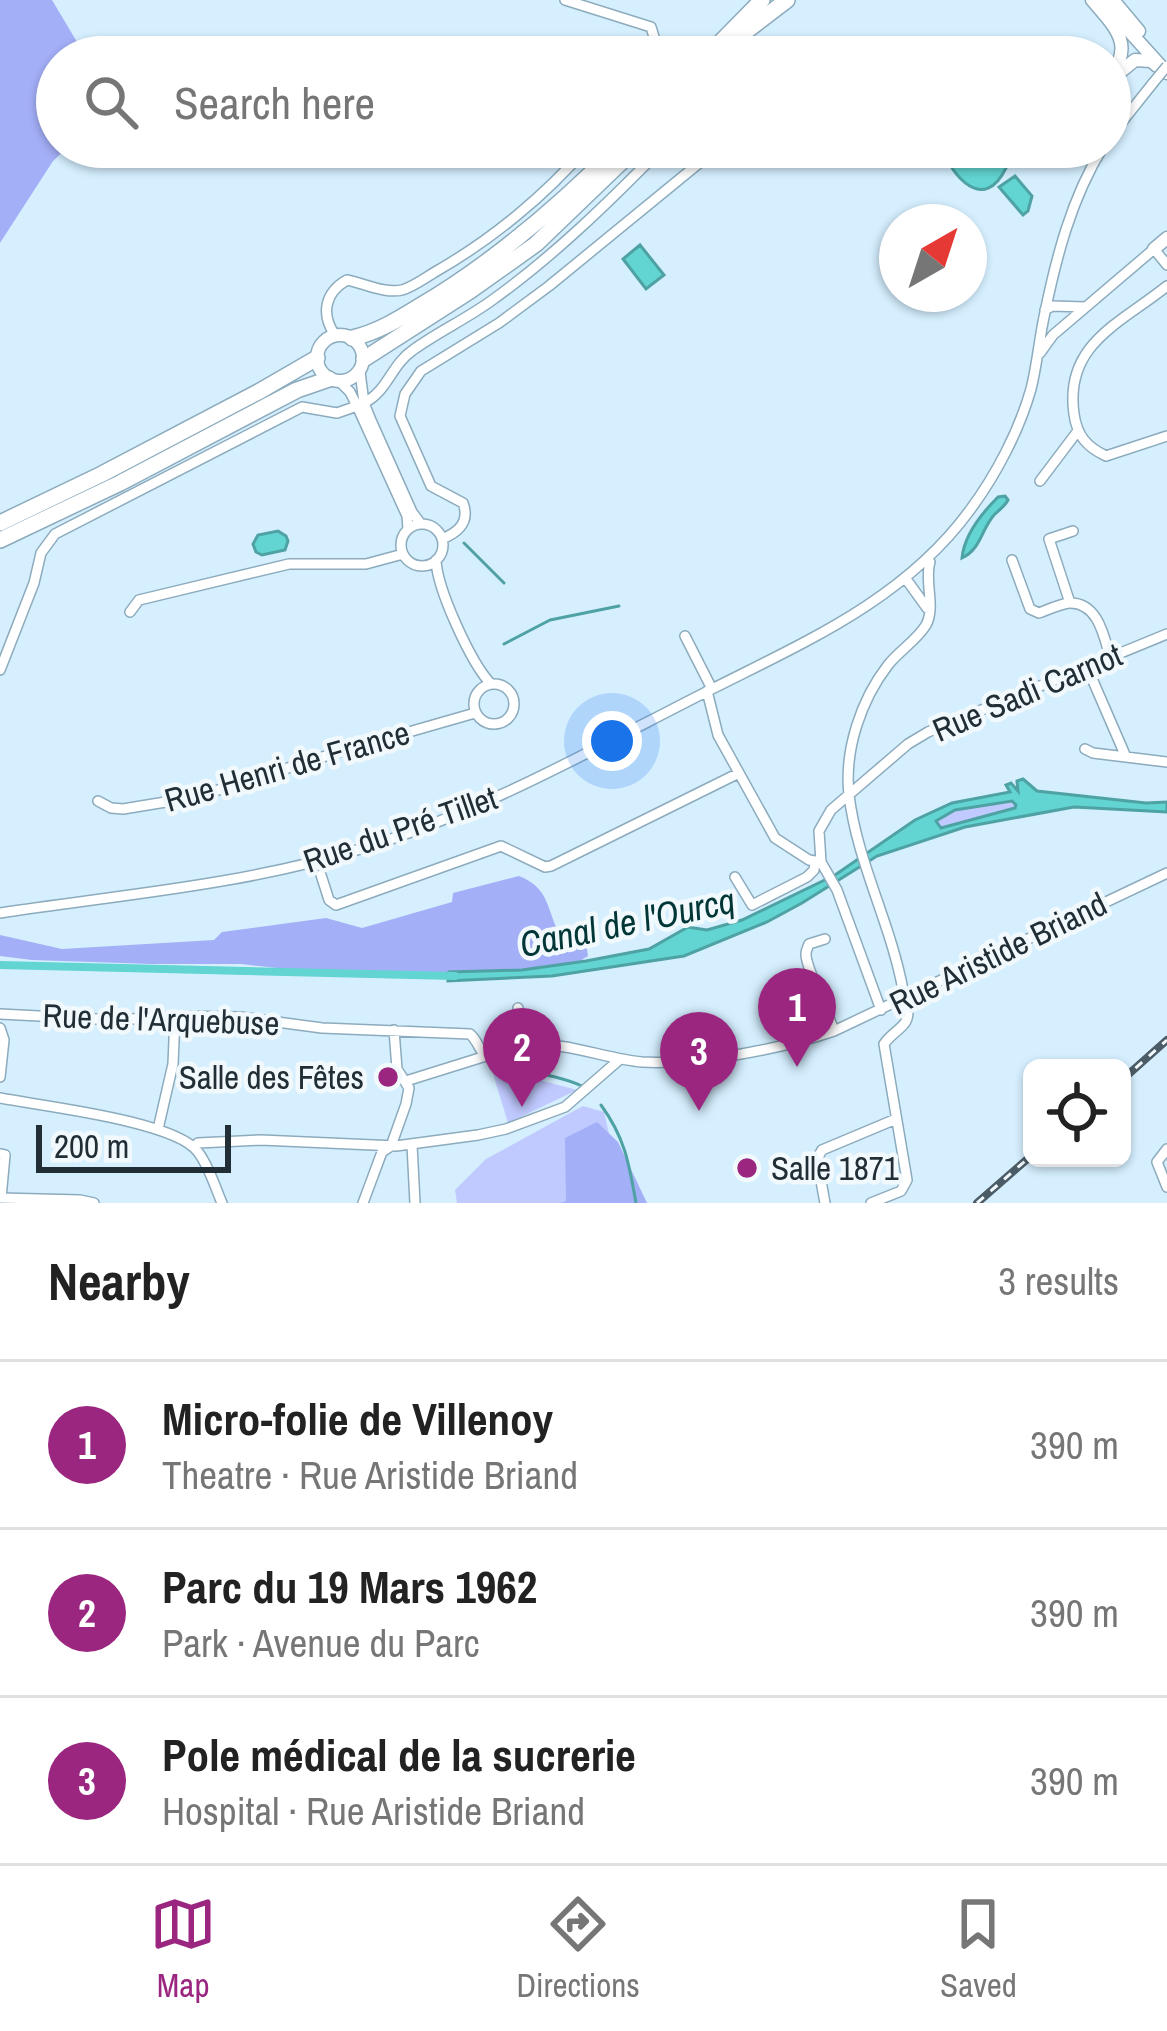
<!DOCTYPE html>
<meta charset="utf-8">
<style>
:root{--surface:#fff;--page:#f6f6f6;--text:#222;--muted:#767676;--line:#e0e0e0;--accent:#9b2680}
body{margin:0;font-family:"Archivo Narrow",sans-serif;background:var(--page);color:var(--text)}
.controls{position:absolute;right:36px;bottom:36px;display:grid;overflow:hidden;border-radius:18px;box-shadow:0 3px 9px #0004}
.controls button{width:108px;height:108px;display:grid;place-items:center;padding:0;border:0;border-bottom:3px solid var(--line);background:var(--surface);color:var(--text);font:60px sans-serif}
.compass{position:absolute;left:879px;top:204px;width:108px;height:108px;border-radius:50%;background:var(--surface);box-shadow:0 3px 9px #0004;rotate:39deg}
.scale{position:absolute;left:36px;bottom:30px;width:195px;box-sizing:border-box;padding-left:12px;border:6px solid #212e35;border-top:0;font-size:33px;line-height:42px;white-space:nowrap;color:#212e35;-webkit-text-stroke:9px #f2f9fd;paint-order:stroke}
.you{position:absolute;left:612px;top:741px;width:42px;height:42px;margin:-30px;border:9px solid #fff;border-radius:50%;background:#1a73e8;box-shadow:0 0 0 18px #1a73e833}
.badge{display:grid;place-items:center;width:78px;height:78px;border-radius:50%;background:var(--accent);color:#fff;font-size:39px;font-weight:700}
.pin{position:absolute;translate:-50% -99px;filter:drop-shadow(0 3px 6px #0008)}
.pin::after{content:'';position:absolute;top:63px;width:42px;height:36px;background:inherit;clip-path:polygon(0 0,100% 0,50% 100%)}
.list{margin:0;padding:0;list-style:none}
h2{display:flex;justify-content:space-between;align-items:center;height:156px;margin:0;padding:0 48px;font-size:51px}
h2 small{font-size:39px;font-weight:400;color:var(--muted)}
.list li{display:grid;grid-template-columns:78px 1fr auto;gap:36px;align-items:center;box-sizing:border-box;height:168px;padding:0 48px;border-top:3px solid var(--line)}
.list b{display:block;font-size:45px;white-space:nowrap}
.list p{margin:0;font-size:39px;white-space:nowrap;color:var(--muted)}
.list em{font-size:39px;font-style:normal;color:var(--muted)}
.icon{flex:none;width:66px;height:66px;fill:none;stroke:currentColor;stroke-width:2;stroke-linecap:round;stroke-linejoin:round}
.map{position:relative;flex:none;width:1167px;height:1203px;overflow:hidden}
.search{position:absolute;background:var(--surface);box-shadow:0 3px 9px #0004;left:36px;right:36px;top:36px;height:132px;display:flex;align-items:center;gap:30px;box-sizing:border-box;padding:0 42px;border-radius:66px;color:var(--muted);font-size:45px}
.sheet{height:660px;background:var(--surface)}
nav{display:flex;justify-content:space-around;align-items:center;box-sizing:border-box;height:168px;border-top:3px solid var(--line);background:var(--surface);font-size:33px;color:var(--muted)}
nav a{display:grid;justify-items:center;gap:6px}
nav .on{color:var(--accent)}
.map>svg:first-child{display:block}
.green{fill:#c1caff}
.forest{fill:#a3aff7}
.water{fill:#62d4d2;stroke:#4ea2a3;stroke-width:3;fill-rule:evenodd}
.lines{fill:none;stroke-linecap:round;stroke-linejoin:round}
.stream{stroke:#4ea2a3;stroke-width:3}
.canal{stroke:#62d4d2;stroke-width:8}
.minor-casing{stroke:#8cabbd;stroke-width:12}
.major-casing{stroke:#8cabbd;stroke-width:15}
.highway-casing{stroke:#8cabbd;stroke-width:18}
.minor{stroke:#fff;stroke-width:9}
.major{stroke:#fff;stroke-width:12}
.highway{stroke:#fff;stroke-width:15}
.rail-casing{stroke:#4c5c66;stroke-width:8}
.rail{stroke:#f2f9fd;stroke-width:3;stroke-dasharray:9;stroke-linecap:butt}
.minor-bridge-casing{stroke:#8cabbd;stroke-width:12;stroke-linecap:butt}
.minor-bridge{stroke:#fff;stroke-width:9}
.poi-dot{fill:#9b2680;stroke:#f2f9fd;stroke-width:4.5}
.labels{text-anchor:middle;stroke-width:9;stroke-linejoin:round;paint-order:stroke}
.street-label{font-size:33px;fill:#212e35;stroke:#f2f9fd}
.poi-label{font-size:33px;fill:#212e35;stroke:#f2f9fd;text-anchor:end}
.water-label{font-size:36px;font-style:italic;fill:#003636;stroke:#f2f9fd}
</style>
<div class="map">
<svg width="1167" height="1203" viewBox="0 0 1167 1203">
<rect width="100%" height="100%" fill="#d5efff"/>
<path class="green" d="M1012,801l3,1v6l-74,20 -5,-7 19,-11z
M491,1067l86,23 -69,33z
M583,1106l21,6 7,30 -35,61h-119l-2,-13 31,-31z"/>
<path class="forest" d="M0,0h52l34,57h-29v90h11l-15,14 -53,82z
M519,876c27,11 27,26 37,51l30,16 2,13 -18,11 -92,7 -127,2 -110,-12h-90l-119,-4 -32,-4v-21l62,14 152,-9 8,-8 104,-14 36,10 90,-26 1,-9z
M597,1122l21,20 29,61h-87l6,-2 -1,-63z"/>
<path class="water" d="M941,147c28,0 50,-7 65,21 -22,45 -53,10 -65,-21z
M1015,176l17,20 -4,15 -5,4 -24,-28z
M640,245l24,30 -18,14 -23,-30z
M1005,496l3,4c-3,6 -9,10 -14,15 -13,15 -13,34 -32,43 2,-23 20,-45 36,-61z
M278,531l8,5 2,5 -3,9 -23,5 -6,-3 -3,-8 5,-9z
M1023,779l14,12 109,12 21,-1v10l-93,-5 -109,20 -88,29 -75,47 -35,19 -83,34 -132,20 -104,5 1,-9 73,-2 64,-9 63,-12 39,-22 19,3 35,-10 93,-45 80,-55 37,-17 58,-11 -4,-7 5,-2 7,8 -1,-10zM1012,801l4,4 -1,3 -74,20 -5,-7 19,-11z"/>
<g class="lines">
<path class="stream" d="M464,543l40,40
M504,644l46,-24 69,-14
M489,1062c31,10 64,11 93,24
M601,1105c24,33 28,58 35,98"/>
<path class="canal" d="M0,965l455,11"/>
<g class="minor-casing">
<path id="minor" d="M565,0l86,27 6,20 -5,10
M1110,137l43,-54
M1059,147l38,11
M1167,286c-46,37 -103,58 -93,128 3,22 13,33 32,42l61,-20
M1045,310l7,-4 33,1
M335,335c-14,-20 -11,-42 12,-55 16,3 38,14 55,10 11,-3 23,-12 33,-18 56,-32 110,-76 152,-125
M1040,353l13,-18 101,-86 13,16
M360,372l4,31 6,15 42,94 9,12
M340,382l10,10 7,14 50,110 1,13
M364,403c24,-12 27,-38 49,-53 25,-18 53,-31 78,-49 63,-45 118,-99 172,-154
M1040,481l37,-49
M401 545a21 21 0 1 1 42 0a21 21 0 1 1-42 0Z
M442,539c17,-7 28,-17 21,-36l-32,-17 -31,-70 5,-22 16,-23 78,-48 50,-37 165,-135
M436,560c1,29 35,103 55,124
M1012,560l18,49 9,4c8,-3 21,-9 30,-10 29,-1 35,33 41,54
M906,579l21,29
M1070,603l-21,-64 24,-8
M130,612l9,-12 150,-36h77l37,-10
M685,636l27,53
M1087,667l39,90 41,5
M0,670l34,-87 7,-30 14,-19 247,-127 35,6 20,-7
M474 704a20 20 0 1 1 40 0a20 20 0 1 1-40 0Z
M707,691l11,44 57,103 34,22 12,2
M1085,749l8,4 33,4
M98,801l13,7 12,1 73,-12 136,-43 143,-41
M321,875l8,25 7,5 165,-59 44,21 6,-1 188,-93
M735,877l17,28 55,-28 7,-7 1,-8
M0,913c119,-18 242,-28 357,-63 125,-37 240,-103 355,-161 95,-48 193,-90 258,-179 26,-35 49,-79 61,-121 6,-24 8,-48 13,-72 12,-59 27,-118 59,-170
M825,939l-16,5c-1,3 -3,6 -3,10 -1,11 23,61 28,77
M903,990c-12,-66 -46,-128 -54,-195 -5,-45 12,-95 39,-130 11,-14 29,-25 38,-40 10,-18 -2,-44 4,-63
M518,1008l8,37
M881,1010l-44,-120 -16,-28 -2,-31 12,-21 77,-66 20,-12 239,-98
M0,1014l117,6 58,-4 65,1 82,11 148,6c8,7 8,15 16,22 15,-4 30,-10 45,-11 35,-3 76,14 111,17 56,3 139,-13 192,-31l333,-158
M0,1028l4,12 -4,37
M406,1081l80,-25
M0,1098c41,8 176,23 198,54 11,14 17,35 24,51
M158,1129l15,-65 2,-48
M412,1145l3,58
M194,1147l4,-4 63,-3 135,6 82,-11 28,-6 59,-22 54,-47
M1167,1149l-10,13 10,25
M0,1154l5,1 -4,43
M0,1198l80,2 14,3
M363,1203l19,-51 9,-6 15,-42 3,-16 -12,-19 -3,-39
M825,1203l-8,-44 5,-9 74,-31
M871,1203l30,-12 6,-11 -23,-136c11,-16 28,-17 23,-38"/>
</g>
<g class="major-casing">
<path id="major" d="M1092,0c21,25 44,44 18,76
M1101,0l66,73
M1113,0l26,31
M1119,73l16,-13 16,1 6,5
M1067,149l1,-2
M1154,249l13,-11
M317 358a23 23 0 1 1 46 0a23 23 0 1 1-46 0Z"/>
</g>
<g class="highway-casing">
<path id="highway" d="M740,36l47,-36
M706,57l56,-57
M721,57l23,-24
M352,338c24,-5 47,-19 68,-32 73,-43 138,-99 198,-159
M364,359l106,-68 66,-47 101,-97
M0,523l102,-49 158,-83 57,-33
M0,540l120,-57 177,-93 32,-11"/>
</g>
<use href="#minor" class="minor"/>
<use href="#major" class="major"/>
<use href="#highway" class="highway"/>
<g class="rail-casing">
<path id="rail" d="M1122,1080l45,-40
M977,1203l55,-48"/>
</g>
<use href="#rail" class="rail"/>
<g class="minor-bridge-casing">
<path id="minor-bridge" d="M1153,83l14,-17
M903,990l4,16"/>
</g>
<use href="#minor-bridge" class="minor-bridge"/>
</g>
<g class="poi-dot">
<circle cx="388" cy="1077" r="12"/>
<circle cx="747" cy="1168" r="12"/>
</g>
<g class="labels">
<g class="street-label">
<text transform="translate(1027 692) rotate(-23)" y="12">Rue Sadi Carnot</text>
<text transform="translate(287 766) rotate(-16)" y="12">Rue Henri de France</text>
<text transform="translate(400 829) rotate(-19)" y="12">Rue du Pré Tillet</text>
<text transform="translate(998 953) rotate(-26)" y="12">Rue Aristide Briand</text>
<text transform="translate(161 1019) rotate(2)" y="12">Rue de l'Arquebuse</text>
</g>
<g class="poi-label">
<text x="364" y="1089">Salle des Fêtes</text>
<text x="771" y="1180" text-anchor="start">Salle 1871</text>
</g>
<g class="water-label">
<text transform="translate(627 922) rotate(-12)" y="13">Canal de l'Ourcq</text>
</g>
</g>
</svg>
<div class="controls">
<button><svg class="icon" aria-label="locate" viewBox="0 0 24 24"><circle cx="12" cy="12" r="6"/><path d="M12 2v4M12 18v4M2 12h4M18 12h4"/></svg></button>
</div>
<svg class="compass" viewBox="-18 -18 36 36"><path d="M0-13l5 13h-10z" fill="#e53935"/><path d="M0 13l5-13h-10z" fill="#767676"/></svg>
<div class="scale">200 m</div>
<div class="you"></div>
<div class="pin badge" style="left:797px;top:1067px">1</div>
<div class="pin badge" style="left:522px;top:1107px">2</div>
<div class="pin badge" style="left:699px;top:1111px">3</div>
<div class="search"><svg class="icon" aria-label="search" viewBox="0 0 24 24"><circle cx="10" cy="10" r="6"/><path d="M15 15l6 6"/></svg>Search here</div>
</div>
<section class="sheet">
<h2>Nearby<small>3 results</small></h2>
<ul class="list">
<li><span class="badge">1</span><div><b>Micro-folie de Villenoy</b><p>Theatre · Rue Aristide Briand</p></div><em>390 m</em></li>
<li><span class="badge">2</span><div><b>Parc du 19 Mars 1962</b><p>Park · Avenue du Parc</p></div><em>390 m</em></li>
<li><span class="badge">3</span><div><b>Pole médical de la sucrerie</b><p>Hospital · Rue Aristide Briand</p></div><em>390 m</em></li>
</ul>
</section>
<nav>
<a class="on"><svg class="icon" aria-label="map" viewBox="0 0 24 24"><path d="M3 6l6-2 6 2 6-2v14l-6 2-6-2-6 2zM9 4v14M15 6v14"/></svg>Map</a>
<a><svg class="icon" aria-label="directions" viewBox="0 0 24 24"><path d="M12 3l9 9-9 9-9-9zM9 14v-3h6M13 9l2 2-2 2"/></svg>Directions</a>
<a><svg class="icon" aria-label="saved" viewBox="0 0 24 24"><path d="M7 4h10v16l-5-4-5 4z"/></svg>Saved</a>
</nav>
